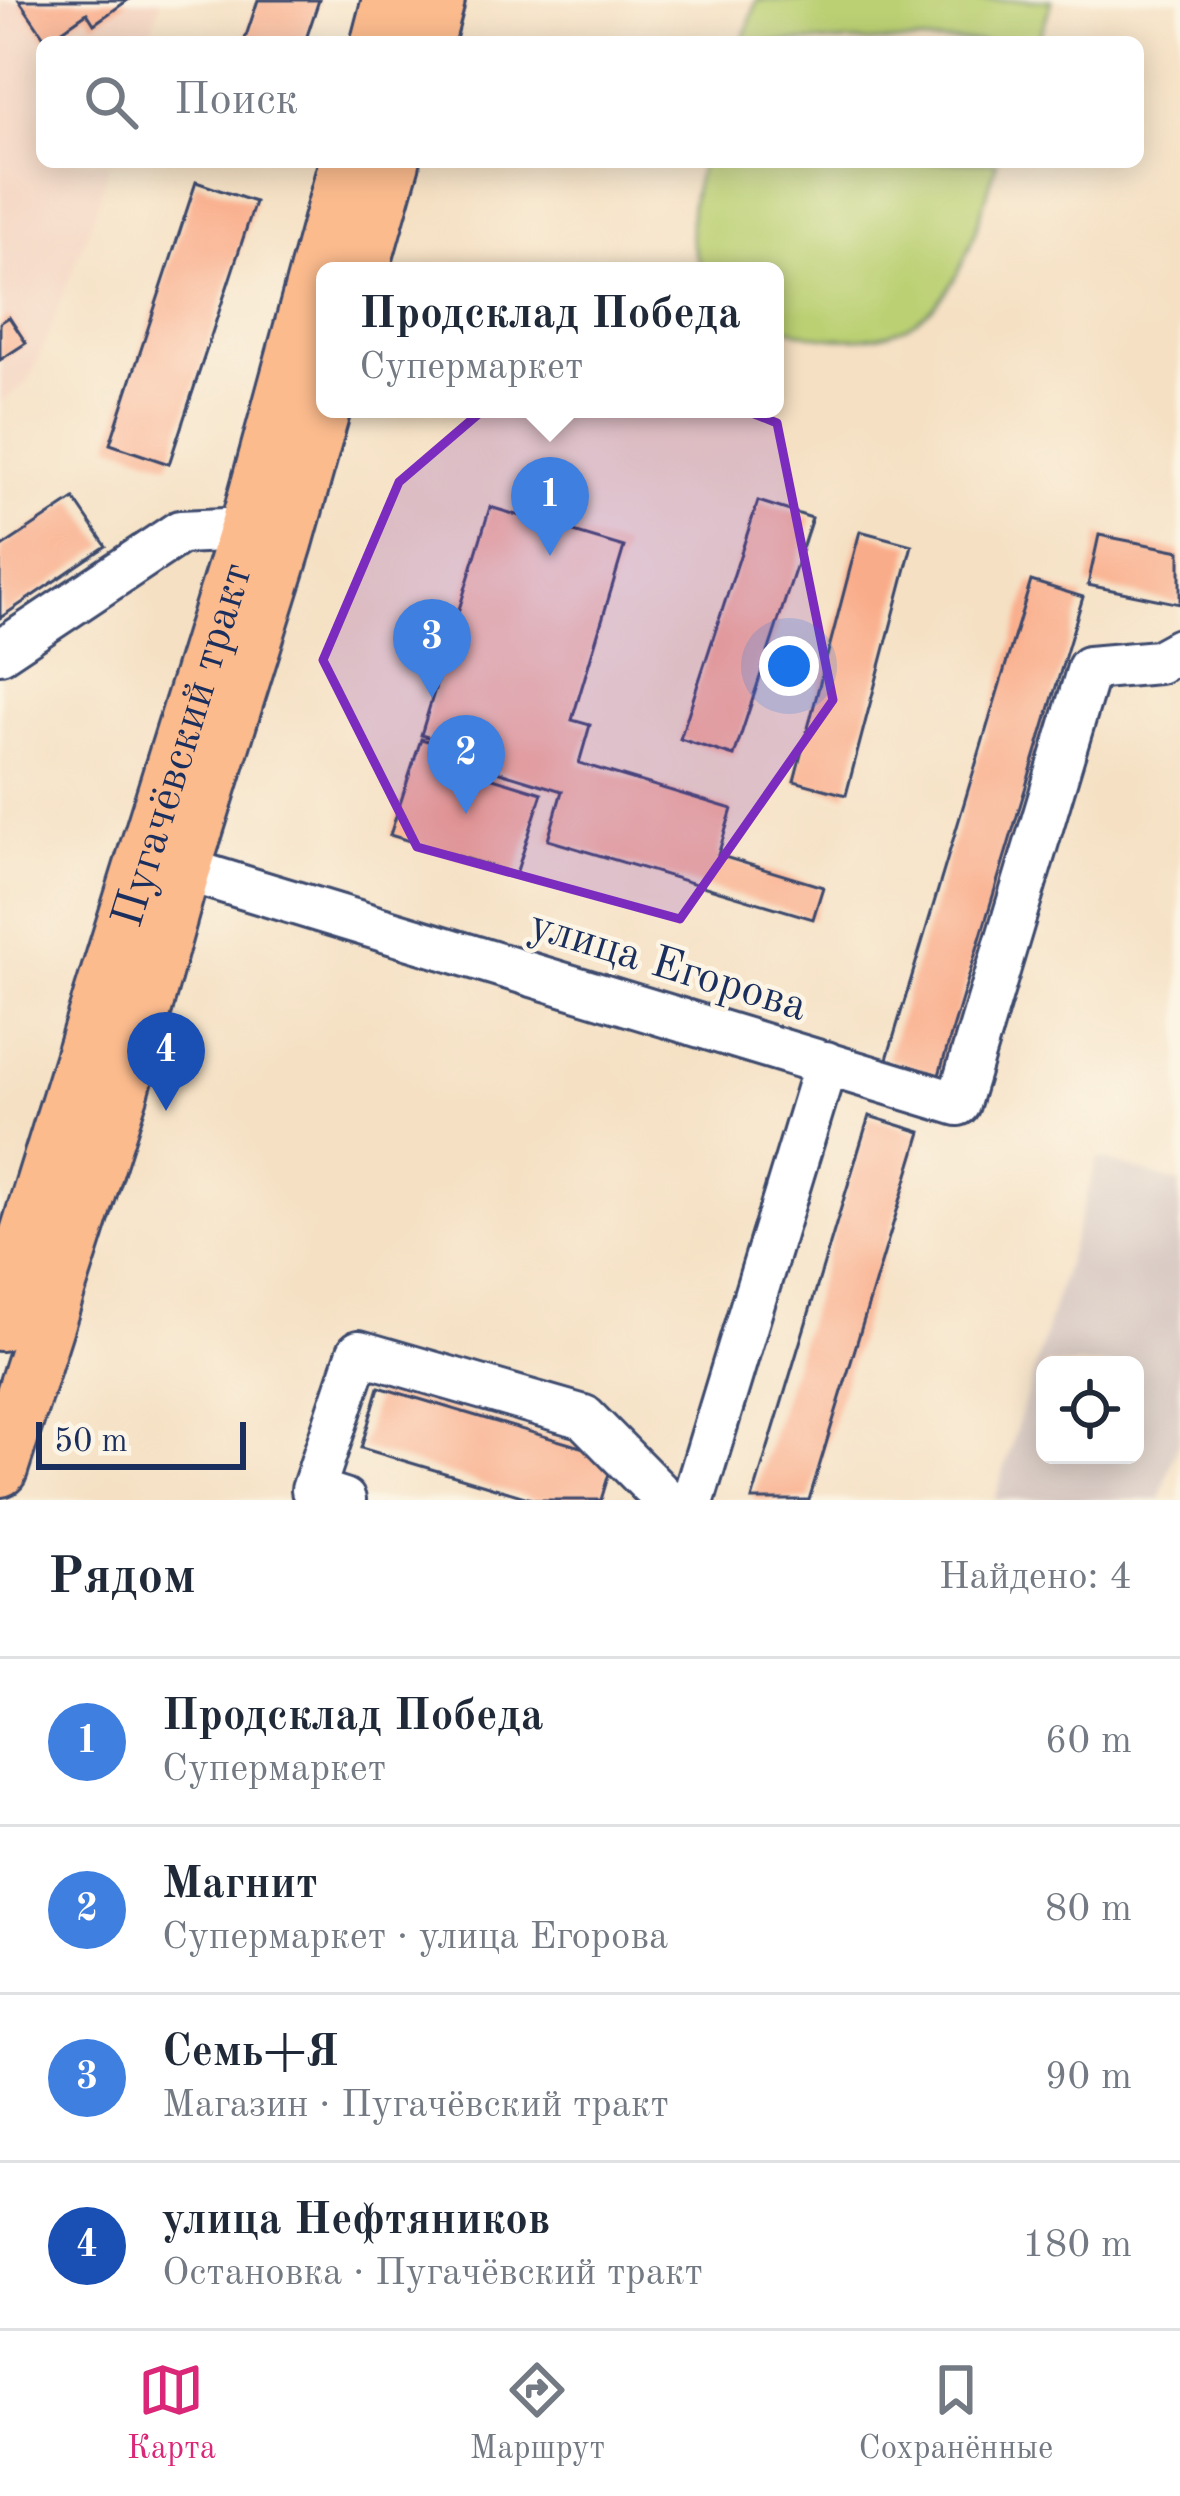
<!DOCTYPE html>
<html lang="ru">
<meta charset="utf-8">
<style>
:root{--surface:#fff;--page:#f2f2f3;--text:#1f2937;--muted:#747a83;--line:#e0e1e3;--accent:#db2777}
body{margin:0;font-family:"Old Standard TT",serif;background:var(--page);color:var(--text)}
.controls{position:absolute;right:36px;bottom:36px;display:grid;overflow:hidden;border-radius:18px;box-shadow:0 6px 30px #0003}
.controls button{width:108px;height:108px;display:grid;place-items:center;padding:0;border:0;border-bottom:3px solid var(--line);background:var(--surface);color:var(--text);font:60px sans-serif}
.scale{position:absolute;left:36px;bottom:30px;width:210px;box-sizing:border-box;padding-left:12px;border:6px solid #1b2f5e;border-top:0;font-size:33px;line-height:42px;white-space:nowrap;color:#1b2f5e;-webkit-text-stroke:9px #fcf5e5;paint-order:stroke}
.you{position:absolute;left:789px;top:666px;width:42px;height:42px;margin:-30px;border:9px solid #fff;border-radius:50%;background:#1a73e8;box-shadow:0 0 0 18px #1a73e833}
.badge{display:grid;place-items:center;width:78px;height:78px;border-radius:50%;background:var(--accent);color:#fff;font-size:39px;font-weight:700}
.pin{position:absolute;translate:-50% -99px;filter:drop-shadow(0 3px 6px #0008)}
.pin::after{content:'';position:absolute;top:63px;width:42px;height:36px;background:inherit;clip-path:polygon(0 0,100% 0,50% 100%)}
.popup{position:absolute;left:316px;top:262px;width:468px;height:156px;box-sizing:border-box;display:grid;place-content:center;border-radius:18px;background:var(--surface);filter:drop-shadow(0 3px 9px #0005);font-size:39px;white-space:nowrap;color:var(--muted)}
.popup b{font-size:45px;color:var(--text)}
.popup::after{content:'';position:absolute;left:50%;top:100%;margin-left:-24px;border:24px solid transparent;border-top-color:var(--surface)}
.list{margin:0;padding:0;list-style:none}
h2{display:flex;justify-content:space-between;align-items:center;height:156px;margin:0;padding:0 48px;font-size:51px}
h2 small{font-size:39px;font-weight:400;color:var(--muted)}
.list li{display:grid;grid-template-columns:78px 1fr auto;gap:36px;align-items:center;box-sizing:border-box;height:168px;padding:0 48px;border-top:3px solid var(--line)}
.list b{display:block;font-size:45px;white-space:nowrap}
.list p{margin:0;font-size:39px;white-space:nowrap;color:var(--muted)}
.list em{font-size:39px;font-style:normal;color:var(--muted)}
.icon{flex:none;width:66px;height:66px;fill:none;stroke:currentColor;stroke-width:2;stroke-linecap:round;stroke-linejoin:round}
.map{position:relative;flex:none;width:1180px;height:1500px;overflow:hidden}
.search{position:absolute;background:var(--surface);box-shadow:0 6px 30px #0003;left:36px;right:36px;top:36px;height:132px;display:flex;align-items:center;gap:30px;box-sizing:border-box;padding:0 42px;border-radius:18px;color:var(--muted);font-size:45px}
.sheet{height:828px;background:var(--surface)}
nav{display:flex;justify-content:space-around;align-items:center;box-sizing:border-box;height:168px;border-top:3px solid var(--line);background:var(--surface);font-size:33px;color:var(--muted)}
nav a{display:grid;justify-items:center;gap:6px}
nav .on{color:var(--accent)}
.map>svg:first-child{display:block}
.built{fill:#f4d3c0}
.industrial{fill:#d0c0bc;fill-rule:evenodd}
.green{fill:#bbd073;stroke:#6b8068;stroke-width:3}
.building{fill:#f9ac89}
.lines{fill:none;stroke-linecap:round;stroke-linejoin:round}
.minor-casing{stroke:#3c4a6d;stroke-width:48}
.major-casing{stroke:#3c4a6d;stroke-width:60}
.minor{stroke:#fff;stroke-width:42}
.major{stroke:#fbbb8d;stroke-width:54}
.marked{fill:#7b2cbf;fill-opacity:0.2;stroke:#7b2cbf;stroke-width:9;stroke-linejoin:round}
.labels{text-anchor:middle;stroke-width:9;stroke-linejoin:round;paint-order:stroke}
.street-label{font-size:45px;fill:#1b2f5e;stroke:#fcf5e5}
</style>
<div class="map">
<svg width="1180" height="1500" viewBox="0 0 1180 1500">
<rect width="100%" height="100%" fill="#fcf5e5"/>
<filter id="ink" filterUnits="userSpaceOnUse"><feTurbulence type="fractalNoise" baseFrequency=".00833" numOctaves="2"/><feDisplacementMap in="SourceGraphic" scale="24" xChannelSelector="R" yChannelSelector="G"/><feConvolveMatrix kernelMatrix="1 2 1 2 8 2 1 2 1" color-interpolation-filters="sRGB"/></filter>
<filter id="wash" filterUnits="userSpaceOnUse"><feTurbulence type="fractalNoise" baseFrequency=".004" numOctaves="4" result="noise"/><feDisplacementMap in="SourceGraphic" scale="48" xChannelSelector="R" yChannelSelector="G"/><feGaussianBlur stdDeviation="2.7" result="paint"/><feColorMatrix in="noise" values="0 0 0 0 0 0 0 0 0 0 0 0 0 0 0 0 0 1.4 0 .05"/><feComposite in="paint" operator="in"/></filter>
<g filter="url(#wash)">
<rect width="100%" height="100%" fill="#f5e0c3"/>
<path class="built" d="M0,0h161l-13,42h-106v120h68l-20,65 -61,155 -29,21z"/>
<path class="industrial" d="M1098,1158l82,25v252l-20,65h-165zM1045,1365h90v90h-90z"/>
<path class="green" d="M757,0h295l-14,42h-295z
M702,162h295c-23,69 -37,160 -121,174 -34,6 -69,1 -101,-13v-52h-70c-23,-31 -14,-75 -3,-109z"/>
<g id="blocks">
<path class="building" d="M19,0h109l-34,24 -7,-11 -40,28z
M258,0h61l-14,42h-61z
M196,182l59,20 -86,262 -59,-20z
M9,317l17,26 -26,17v-37z
M74,499l32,47 -106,72v-70z
M758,501l54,17 -78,238 -54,-17z
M490,507l134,40 -52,173 18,5 -11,38 153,46 -14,46 105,32 -10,32 -265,-79 14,-49 -95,-29 4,-12 -50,-15z
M860,531l52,14 -66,250 -52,-14z
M1099,535l81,16v53l-92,-19z
M1031,581l52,16 -144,478 -52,-16z
M421,739l44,13 -5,16 82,25 -26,81 -126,-39z
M869,1116l52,16 -112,368h-57z
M379,1387l235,70 -13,43h-66l-174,-52z"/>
</g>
</g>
<g filter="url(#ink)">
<use href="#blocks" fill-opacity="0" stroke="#3c4a6d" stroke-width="3"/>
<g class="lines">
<g class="minor-casing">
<path id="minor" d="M0,652l180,-120 67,-3
M183,869l775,235 131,-436 69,-6 22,-12
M344,1500l-31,-10 46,-138 225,65 82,83
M693,1500l133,-437"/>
</g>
<g class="major-casing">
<g id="major">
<path d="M379,42l11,-42"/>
<path d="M426,42l11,-42"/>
<path d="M361,271l31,-109"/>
<path id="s1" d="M0,1323l247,-794 100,-367"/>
<path d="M0,1469l121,-378 62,-222 102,-326 40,-142"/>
</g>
</g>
<use href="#minor" class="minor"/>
<use href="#major" class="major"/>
</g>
</g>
<path class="marked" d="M566,339l211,84 56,277 -153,219 -263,-72 -94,-187 76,-178z"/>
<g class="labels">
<g class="street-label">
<text dy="16" stroke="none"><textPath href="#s1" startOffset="606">Пугачёвский тракт</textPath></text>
<text transform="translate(669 963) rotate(17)" y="16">улица Егорова</text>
</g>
</g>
</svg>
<div class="controls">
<button><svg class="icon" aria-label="locate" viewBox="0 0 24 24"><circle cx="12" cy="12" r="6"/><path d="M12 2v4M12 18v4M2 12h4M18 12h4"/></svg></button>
</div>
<div class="scale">50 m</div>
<div class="you"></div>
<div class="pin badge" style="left:550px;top:556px;background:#3f7fe0">1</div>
<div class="popup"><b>Продсклад Победа</b>Супермаркет</div>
<div class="pin badge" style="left:466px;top:814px;background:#3f7fe0">2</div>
<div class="pin badge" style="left:432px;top:698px;background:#3f7fe0">3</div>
<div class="pin badge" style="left:166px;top:1111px;background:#1a4fb4">4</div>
<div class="search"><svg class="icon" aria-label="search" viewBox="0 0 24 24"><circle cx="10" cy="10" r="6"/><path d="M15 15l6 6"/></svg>Поиск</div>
</div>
<section class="sheet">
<h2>Рядом<small>Найдено: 4</small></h2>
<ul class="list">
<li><span class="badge" style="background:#3f7fe0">1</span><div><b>Продсклад Победа</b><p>Супермаркет</p></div><em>60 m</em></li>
<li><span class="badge" style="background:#3f7fe0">2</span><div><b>Магнит</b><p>Супермаркет · улица Егорова</p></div><em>80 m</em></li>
<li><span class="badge" style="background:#3f7fe0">3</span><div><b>Семь+Я</b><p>Магазин · Пугачёвский тракт</p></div><em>90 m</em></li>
<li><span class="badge" style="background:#1a4fb4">4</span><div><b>улица Нефтяников</b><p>Остановка · Пугачёвский тракт</p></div><em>180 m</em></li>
</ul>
</section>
<nav>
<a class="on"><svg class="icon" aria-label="map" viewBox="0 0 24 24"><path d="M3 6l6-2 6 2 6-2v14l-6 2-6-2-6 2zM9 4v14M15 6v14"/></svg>Карта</a>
<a><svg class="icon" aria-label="directions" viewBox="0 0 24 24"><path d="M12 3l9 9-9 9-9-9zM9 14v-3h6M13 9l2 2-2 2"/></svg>Маршрут</a>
<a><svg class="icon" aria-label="saved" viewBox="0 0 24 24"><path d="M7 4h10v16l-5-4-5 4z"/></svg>Сохранённые</a>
</nav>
